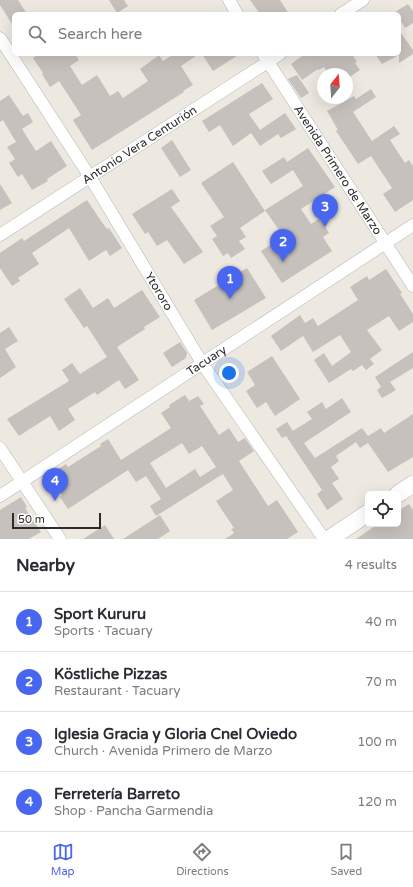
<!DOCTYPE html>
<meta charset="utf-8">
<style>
:root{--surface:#fff;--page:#f2f2f3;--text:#2b2b33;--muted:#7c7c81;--line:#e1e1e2;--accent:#4966f1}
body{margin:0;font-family:"Varela Round",sans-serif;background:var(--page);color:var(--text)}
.controls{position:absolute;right:12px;bottom:12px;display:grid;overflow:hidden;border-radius:6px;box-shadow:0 4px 16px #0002}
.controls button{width:36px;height:36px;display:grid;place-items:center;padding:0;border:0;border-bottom:1px solid var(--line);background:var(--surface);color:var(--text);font:20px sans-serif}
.compass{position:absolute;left:317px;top:68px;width:36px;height:36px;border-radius:50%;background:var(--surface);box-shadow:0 4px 16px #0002;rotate:17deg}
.scale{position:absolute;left:12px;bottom:10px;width:89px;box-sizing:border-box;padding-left:4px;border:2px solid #2c2c2c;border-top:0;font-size:11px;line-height:14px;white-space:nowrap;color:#2c2c2c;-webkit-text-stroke:3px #fff;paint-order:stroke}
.you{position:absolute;left:229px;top:373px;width:14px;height:14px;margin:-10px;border:3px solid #fff;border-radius:50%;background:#1a73e8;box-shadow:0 0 0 6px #1a73e833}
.badge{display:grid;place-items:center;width:26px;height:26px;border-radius:50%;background:var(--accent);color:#fff;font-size:13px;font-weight:700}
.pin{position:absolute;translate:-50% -33px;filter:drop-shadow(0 1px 2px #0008)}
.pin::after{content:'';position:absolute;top:21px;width:14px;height:12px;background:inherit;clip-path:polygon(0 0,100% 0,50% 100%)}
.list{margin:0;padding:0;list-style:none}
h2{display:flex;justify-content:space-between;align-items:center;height:52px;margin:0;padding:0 16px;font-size:17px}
h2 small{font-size:13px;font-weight:400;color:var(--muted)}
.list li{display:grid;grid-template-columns:26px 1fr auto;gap:12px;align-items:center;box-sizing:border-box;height:60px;padding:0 16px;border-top:1px solid var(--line)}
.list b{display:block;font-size:15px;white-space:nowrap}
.list p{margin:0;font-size:13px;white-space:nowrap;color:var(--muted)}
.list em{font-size:13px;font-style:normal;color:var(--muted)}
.icon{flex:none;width:22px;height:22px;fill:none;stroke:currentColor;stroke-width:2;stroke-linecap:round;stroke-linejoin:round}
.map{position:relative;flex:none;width:413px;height:539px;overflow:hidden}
.search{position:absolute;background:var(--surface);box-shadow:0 4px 16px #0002;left:12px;right:12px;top:12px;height:44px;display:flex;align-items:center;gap:10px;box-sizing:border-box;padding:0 14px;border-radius:6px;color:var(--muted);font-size:15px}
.sheet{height:292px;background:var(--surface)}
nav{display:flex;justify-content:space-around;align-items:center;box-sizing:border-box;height:56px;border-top:1px solid var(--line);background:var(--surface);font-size:11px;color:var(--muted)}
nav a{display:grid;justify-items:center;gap:2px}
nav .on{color:var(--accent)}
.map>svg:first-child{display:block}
.building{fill:#c6c1bc;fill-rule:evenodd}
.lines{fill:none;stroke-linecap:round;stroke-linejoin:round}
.minor-casing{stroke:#b3b6bf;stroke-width:13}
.secondary-casing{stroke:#b3b6bf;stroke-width:18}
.minor{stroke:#fff;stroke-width:12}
.secondary{stroke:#fff;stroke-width:17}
.labels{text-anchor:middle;stroke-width:4;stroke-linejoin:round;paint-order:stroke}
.street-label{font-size:12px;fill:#2c2c2c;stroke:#fff}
</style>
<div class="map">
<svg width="413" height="539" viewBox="0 0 413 539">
<rect width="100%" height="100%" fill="#ede8e0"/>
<path class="building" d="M0,0h18l9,14h-13v13l-14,-22z
M109,0h15l4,6 -11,7z
M250,0h30l9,14h-29z
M408,4l5,7v12l-8,5 -6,-10v-4h-3l-1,-2z
M399,30l14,20v4l-14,9v-8l-17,9 -7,-10h24z
M38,54h37l4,6 -9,6 12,19 15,-10 13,21 8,-5 5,7 25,-17 -8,-12 19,-14 4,6 11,-7h25l-18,12 12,19 -10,6 1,1 -92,58 -19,-30 8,-5 -22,-34 -9,6 -8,-13 1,-1 -10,-15z
M202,54h38l-27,17z
M305,54h47l5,8 -2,1 5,7 -13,9v-5h-19l-4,-7 -5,3 -1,-1 -16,11 -11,-16z
M297,75l12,18 -8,5 -13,-19z
M262,83l11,16 -24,15 11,16 25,-17 11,16 -15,9 -3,-4 -18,12 -9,-13 -18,13 -13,-21 -11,7 -7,-11z
M371,89l5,8 -23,15 19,29 22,-15 6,8 -10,6 15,23 4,-3 4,6v34l-18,12 -12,-18 9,-6 -21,-32 -13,8 -22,-33 2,-1 -11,-19 27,-15 2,3z
M9,95l14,21 5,-3 5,9 -11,7 14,22 15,-10 16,25 -20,13 1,2 -16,9 -10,-16 -4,3 -9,-14 6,-4 -8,-12 9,-5 -13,-22 -3,2v-21z
M172,140l19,30 -11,7 -19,-29z
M308,148l27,39 -34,22 10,15 9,-6 9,15 -6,4 9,14 -50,32 -21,-32 20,-13 -4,-6 2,-2 -14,-20 38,-24 -10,-16 -22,14 -9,-13 22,-14 3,5z
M233,162l32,49 -25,17 6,9 -7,4 6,8 -14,9 -3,-5 -5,3 -11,-17 5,-3 -7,-10 14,-9 -23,-34z
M0,184l12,19 -12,7z
M172,189l8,12 -9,6 32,45 -19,12 -17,-24 -10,6 -9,-14 -3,2 -13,-20z
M87,200l14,21 6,8 2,-1 13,20 -12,8 -4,-6 -17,11 -20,-33 -37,25 7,11 -21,14 2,3 -8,5 -12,-18v-15l22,-15 2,3z
M247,268l19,30 -54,32 -18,-30z
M386,269l16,24 -2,1 13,20v8l-14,9 -10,-15 -22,14 15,20 -12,9 4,5 -8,6 -4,-5 -9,6 -2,-2 -22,14 -15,-23 10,-7 8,13 19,-14 -11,-17 -27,17 -10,-16 -22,15 -10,-15 29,-21 5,8 8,-5 5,8 40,-26 -8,-13 17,-11 2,4z
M80,288l13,20 15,-10 6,10 28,-18 18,27 -16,10 1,2 -28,18 22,33 -14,9 -6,-9 -22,15 -2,-3 -27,17 7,11 -16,11 -9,-15 -31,20 -12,-17 62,-38 -7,-11 10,-7 8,11 27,-17 -20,-31 -3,2 -20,-29z
M9,327l9,14 -13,8 11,18 -16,11v-45z
M180,342l7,11 -1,5 -14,9 -9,-14z
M413,352v16l-23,14 6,8 -14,8 -5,-8 4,-3 -6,-10z
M272,356l28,43 -25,17 -9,-14 -9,6 -11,-17 9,-6 -8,-13z
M185,395l4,6 9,-5 6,8 -4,2 19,29 10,-7 9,14 7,-4 9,13 -15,10 29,45 9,-6 21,32 -11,7h-62l9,-6 -3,-4 3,-1 -18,-27 17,-11 -10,-16 -67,42 -6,-10 11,-7 -15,-23 -10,6 -8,-12 -60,39 -8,-12 2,-2 -13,-20 17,-11 2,3 33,-21 -1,-2 8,-5 13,21 50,-32 -10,-15 9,-6 -1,-2zM182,443l7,11 13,-8 14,21 -16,10 -5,-8 -29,19 -16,-25z
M342,398l9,14 -47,31 11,15 47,-30 6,8 13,-8 3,5 29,-19v43l-25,15 -20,-29 -8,5 -4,-6 -20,14 3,5 -8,6 8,12 -7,4 11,16 -16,11 -10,-16 5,-4 -36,-54 -4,2 -6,-9 11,-7 6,9 -2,1 21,-13 -5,-7 15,-10 4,7z
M21,497l6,10 -2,1 16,24 -12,7h-29v-29z
M409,504l4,6v29h-57l22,-15h20v-13z
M160,515l10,16 -12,8h-35z
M105,525l9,14h-31z"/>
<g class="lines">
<g class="minor-casing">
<g id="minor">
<path d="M229,0l8,14"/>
<path d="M341,14l22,-14"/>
<path id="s1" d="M0,38l90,139 112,186 122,176"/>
<path id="s2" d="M263,54l150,232"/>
<path id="s3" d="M0,235l280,-181"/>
<path d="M0,448l60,91"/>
<path id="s4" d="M0,496l413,-271"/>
</g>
</g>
<g class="secondary-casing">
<path id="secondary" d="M398,494l15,-10
M329,539l39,-26"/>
</g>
<use href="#minor" class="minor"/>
<use href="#secondary" class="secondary"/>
</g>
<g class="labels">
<g class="street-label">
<text dy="4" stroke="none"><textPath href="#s3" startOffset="166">Antonio Vera Centurión</textPath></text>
<text dy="4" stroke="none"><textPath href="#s2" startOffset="138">Avenida Primero de Marzo</textPath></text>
<text dy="4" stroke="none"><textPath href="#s1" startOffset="299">Ytororo</textPath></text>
<text dy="4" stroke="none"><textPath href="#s4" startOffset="247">Tacuary</textPath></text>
</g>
</g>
</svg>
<div class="controls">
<button><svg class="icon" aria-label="locate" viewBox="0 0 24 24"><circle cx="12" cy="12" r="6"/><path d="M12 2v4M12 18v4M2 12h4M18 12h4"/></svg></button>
</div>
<svg class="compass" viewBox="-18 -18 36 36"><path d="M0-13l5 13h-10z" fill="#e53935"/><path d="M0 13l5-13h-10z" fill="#7c7c81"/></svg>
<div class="scale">50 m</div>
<div class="you"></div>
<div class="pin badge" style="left:230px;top:299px">1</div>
<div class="pin badge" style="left:283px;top:262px">2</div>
<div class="pin badge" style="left:325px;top:227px">3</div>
<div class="pin badge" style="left:55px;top:501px">4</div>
<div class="search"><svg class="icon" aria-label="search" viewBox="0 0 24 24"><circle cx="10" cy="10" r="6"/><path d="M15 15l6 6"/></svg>Search here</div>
</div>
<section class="sheet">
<h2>Nearby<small>4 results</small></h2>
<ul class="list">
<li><span class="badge">1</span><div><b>Sport Kururu</b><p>Sports · Tacuary</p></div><em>40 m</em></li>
<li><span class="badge">2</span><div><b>Köstliche Pizzas</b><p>Restaurant · Tacuary</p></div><em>70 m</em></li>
<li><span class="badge">3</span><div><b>Iglesia Gracia y Gloria Cnel Oviedo</b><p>Church · Avenida Primero de Marzo</p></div><em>100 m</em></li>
<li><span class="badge">4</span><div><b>Ferretería Barreto</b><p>Shop · Pancha Garmendia</p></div><em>120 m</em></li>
</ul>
</section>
<nav>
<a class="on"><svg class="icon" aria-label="map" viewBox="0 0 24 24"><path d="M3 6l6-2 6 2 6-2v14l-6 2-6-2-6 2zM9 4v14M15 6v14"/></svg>Map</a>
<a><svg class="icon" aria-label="directions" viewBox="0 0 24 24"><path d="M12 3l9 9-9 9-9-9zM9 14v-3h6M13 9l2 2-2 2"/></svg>Directions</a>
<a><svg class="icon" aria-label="saved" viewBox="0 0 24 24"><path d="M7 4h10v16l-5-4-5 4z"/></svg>Saved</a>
</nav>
